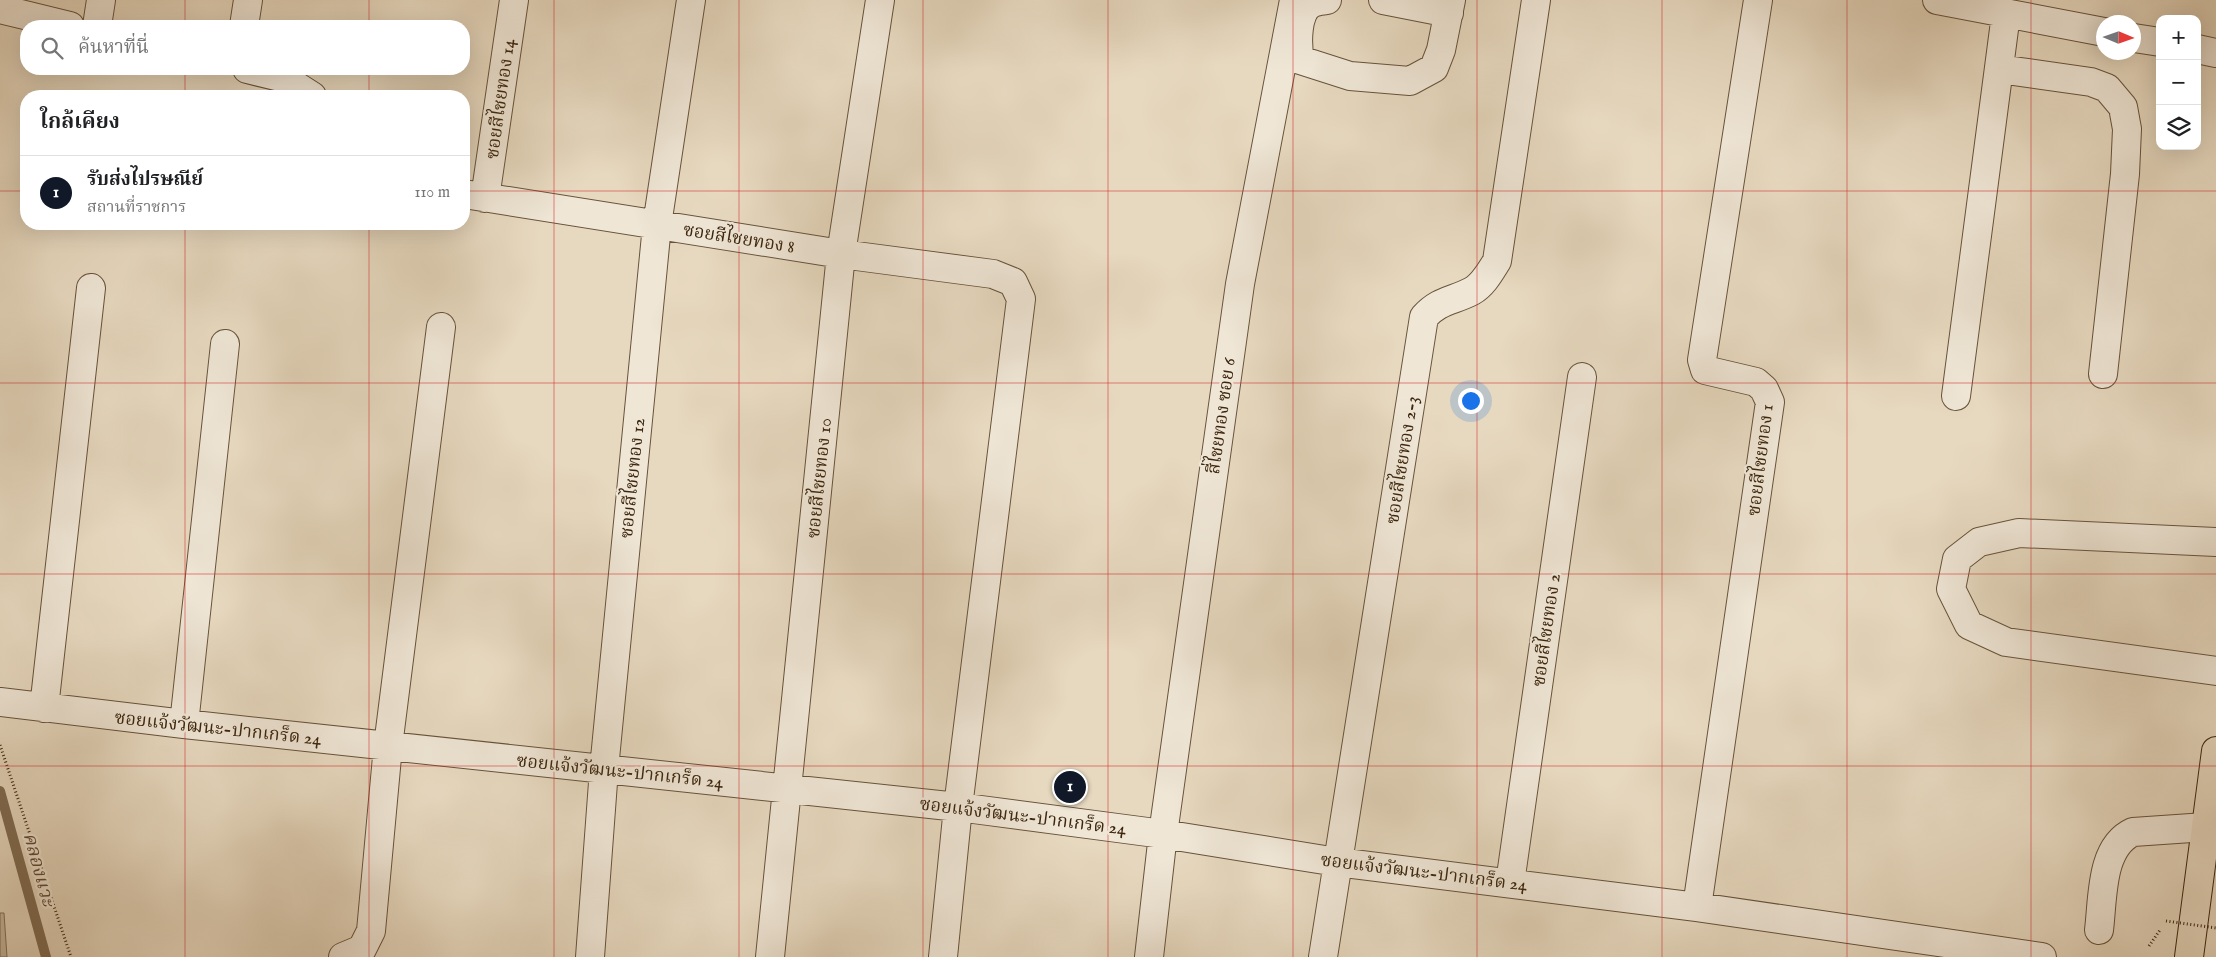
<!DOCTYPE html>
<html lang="th">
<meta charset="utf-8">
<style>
:root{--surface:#fff;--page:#f2f2f2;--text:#202124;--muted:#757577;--line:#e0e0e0;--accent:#111827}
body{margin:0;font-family:"IM FELL English","Noto Serif Thai",serif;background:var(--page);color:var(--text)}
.controls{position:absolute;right:15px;top:15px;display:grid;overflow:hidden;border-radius:10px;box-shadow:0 5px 20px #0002}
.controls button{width:45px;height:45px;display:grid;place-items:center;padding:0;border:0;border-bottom:1px solid var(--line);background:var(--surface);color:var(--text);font:25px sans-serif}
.compass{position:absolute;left:2096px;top:15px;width:45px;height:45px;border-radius:50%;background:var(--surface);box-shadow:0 5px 20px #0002;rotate:92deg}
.you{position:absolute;left:1470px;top:400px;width:18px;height:18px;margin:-12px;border:4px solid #fff;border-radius:50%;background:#1a73e8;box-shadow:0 0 0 8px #1a73e833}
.badge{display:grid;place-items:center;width:32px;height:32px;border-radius:50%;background:var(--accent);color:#fff;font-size:16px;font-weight:700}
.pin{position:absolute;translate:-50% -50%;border:2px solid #fff;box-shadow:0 1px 5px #0006}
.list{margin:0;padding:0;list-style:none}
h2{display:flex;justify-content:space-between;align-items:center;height:65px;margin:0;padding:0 20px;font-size:21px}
h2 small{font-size:16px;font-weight:400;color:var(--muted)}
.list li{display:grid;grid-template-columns:32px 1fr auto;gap:15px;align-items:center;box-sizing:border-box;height:75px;padding:0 20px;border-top:1px solid var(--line)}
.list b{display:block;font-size:19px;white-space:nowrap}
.list p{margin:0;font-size:16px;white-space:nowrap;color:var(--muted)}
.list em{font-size:16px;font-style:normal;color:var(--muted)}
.icon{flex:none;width:28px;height:28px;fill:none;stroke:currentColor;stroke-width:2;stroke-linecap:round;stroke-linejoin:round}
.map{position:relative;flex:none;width:2216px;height:957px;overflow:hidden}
.search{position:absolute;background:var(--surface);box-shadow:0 5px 20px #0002;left:20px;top:20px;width:450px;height:55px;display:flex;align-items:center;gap:12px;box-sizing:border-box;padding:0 18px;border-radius:20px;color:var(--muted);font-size:19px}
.panel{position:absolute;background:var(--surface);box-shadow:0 5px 20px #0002;left:20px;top:90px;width:450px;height:140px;border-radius:20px}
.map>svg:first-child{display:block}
.green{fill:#cabba2;stroke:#837058}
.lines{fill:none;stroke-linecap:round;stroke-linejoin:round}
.stream{stroke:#806d54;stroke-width:10}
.minor-casing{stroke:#67533a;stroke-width:30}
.major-casing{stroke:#3c260e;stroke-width:30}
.path{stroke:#3c260e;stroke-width:3;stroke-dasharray:1 2.5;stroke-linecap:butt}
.minor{stroke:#efe6d6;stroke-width:28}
.major{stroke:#e7d9c0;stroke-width:28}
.path-bridge{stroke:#3c260e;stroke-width:3;stroke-dasharray:1 2.5;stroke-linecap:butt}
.grid{fill:none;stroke:#d62828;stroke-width:1;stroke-opacity:0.55}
.labels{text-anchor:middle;stroke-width:4.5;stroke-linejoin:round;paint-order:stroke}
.street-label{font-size:18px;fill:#3c260e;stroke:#efe6d6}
.water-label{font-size:19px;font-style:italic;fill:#5e4931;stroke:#efe6d6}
</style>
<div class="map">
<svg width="2216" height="957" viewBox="0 0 2216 957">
<rect width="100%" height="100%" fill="#e7d9c0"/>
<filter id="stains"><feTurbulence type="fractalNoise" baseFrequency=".004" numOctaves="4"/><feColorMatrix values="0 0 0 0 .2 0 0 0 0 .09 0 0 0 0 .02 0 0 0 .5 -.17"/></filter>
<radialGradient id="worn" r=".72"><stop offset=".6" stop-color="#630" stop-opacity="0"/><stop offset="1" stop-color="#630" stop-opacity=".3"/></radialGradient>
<path class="green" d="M0,913h4l3,44h-7z"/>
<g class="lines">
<path class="stream" d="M0,791l46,166"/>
<g class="minor-casing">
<path id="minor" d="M1327,0c-4,1 -11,1 -16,4 -15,8 -14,41 -11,56l50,16 60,5 24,-13 7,-18 10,-50
M1383,0l66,13
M1937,0l167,32
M0,9l70,17
M97,26l4,-26
M244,26l4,-26
M2134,38l26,4
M2197,49l19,4
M247,69l37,9 28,18
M1999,69l92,13 16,6 16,19 4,22 -2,45 -22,200
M464,194l377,60 152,20 20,8 8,17 -63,508 -15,150
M485,198l29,-198
M1956,396l50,-382
M2216,542l-197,-9 -40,9 -22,17 -6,30 18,36 37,17 210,29
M0,702l184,22 774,83 205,27 174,28 360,45 345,50
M44,708l47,-420
M184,724l41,-380
M1510,883l72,-506
M1697,907l73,-505 -6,-13 -8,-7 -51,-12 -3,-10 56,-360
M2099,930c4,-31 1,-83 34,-98l73,-5
M343,957l19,-8 9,-18 17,-185 53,-419
M590,957l14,-188 53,-544 34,-225
M770,957l71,-703 39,-254
M1149,957l14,-123 77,-550 54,-284
M1323,957l101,-640c15,-17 29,-16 48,-26 11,-6 18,-19 25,-30l39,-261"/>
</g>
<g class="major-casing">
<path id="major" d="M2189,957l27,-206"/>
</g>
<path class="path" d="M0,745l71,212
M2149,946l11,-16"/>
<use href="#minor" class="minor"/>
<use href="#major" class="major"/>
<path class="path-bridge" d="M2166,921l50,7"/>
</g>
<path class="grid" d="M185,0v26M369,0v26M554,0v957M739,0v957M923,0v957M1108,0v957M1293,0v957M1477,0v957M1662,0v957M1847,0v957M2031,0v957M185,69v27M369,69v27M0,191h26M464,191h1752M185,224v733M369,224v733M0,383h2216M0,574h2216M0,766h2216"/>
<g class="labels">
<g class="street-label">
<text transform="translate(500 99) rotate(-82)" y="6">ซอยสีไชยทอง 14</text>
<text transform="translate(739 238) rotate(9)" y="6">ซอยสีไชยทอง 8</text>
<text transform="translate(1221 416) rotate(-82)" y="6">สี่ไชยทอง ซอย 6</text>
<text transform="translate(1402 460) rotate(-81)" y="6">ซอยสีไชยทอง 2-3</text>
<text transform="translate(1760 460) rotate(-83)" y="6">ซอยสีไชยทอง 1</text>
<text transform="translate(632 478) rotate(-84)" y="6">ซอยสีไชยทอง 12</text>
<text transform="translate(819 478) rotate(-84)" y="6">ซอยสีไชยทอง 10</text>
<text transform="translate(1546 630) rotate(-82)" y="6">ซอยสีไชยทอง 2</text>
<text transform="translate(218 728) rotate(6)" y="6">ซอยแจ้งวัฒนะ-ปากเกร็ด 24</text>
<text transform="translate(620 771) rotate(6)" y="6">ซอยแจ้งวัฒนะ-ปากเกร็ด 24</text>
<text transform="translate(1023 816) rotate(7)" y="6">ซอยแจ้งวัฒนะ-ปากเกร็ด 24</text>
<text transform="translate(1424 872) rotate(7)" y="6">ซอยแจ้งวัฒนะ-ปากเกร็ด 24</text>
</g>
<g class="water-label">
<text transform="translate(40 869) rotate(75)" y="7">คลองแวะ</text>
</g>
</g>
<rect width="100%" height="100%" filter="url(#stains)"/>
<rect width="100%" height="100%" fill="url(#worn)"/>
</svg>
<div class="controls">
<button>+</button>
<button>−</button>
<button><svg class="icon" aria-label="layers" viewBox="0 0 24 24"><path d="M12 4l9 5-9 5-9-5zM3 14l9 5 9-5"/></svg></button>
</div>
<svg class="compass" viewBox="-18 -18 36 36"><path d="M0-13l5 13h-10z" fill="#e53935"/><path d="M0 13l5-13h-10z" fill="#757577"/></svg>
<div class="you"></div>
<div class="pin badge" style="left:1070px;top:787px">1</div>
<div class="search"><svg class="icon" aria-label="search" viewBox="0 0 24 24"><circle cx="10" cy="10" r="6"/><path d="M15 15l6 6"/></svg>ค้นหาที่นี่</div>
<section class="panel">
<h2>ใกล้เคียง<small></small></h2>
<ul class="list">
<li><span class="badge">1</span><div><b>รับส่งไปรษณีย์</b><p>สถานที่ราชการ</p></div><em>110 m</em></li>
</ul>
</section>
</div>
